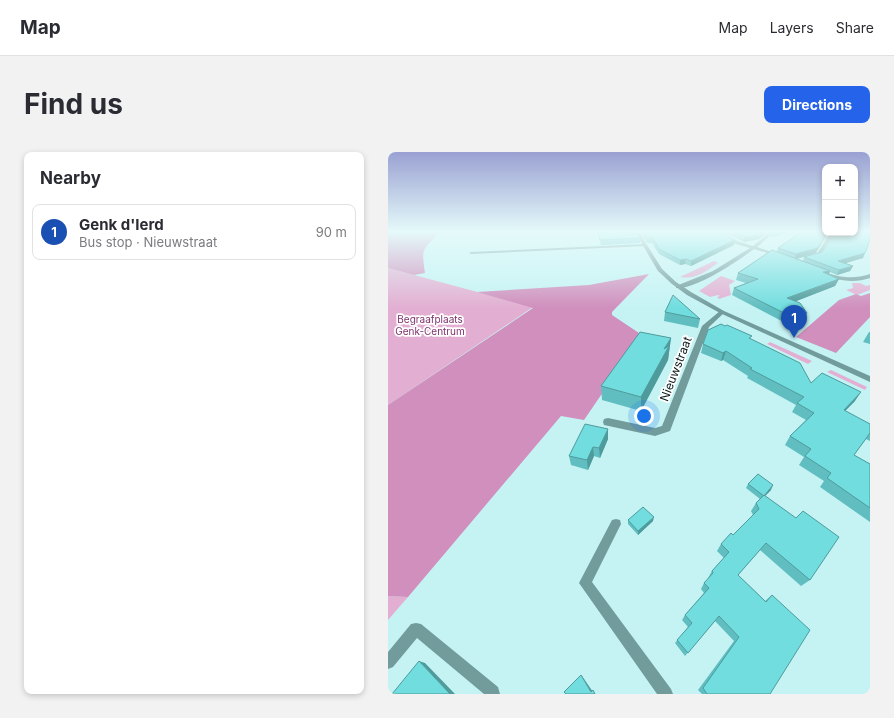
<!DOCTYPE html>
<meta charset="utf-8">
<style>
:root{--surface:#fff;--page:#f2f2f3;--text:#2b2b33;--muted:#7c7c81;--line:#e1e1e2;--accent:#2563eb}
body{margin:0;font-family:Inter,sans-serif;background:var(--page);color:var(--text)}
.controls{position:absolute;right:12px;top:12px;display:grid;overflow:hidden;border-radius:8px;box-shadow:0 2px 6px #0003}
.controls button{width:36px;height:36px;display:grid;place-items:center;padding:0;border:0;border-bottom:1px solid var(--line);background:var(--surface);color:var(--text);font:20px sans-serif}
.you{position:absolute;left:256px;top:264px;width:14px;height:14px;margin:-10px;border:3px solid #fff;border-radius:50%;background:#1a73e8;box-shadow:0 0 0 6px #1a73e833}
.badge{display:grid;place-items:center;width:26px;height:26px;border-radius:50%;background:var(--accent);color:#fff;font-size:13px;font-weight:700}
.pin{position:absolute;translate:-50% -33px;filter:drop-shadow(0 1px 2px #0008)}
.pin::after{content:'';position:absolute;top:21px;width:14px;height:12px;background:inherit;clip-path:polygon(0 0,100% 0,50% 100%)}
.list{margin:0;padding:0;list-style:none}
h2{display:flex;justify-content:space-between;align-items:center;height:52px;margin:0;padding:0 16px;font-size:17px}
h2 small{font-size:13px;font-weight:400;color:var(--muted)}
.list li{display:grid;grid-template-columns:26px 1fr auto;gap:12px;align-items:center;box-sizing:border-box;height:56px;margin:0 8px 8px;padding:0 8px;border:1px solid var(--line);border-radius:8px}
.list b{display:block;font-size:15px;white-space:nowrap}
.list p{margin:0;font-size:13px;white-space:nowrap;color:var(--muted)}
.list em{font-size:13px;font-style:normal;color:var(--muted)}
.map{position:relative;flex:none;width:482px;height:542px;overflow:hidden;border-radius:8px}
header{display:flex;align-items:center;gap:24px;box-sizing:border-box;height:56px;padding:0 20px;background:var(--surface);border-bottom:1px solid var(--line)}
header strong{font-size:19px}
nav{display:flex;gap:22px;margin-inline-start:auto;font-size:14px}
.intro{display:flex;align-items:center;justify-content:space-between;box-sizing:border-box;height:96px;padding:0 24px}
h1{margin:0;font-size:28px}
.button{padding:10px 18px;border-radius:8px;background:var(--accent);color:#fff;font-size:14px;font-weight:700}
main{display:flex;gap:24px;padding:0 24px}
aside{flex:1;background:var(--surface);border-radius:8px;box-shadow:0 2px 6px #0003}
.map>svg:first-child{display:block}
.green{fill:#e2afd2}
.forest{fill:#d08fbd}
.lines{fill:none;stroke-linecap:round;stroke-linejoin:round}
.service{fill:#729b9c;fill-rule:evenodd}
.minor{fill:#729b9c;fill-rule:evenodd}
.tertiary{fill:#729b9c;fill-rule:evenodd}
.wall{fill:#61bec0}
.shaded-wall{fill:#4f9b9c}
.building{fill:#71dddf;stroke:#4f9b9c}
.labels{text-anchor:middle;stroke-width:3.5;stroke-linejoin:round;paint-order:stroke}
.far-park-label{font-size:10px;fill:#7d306b;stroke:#fff}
.street-label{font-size:12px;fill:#091a1b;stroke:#fff}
</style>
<header>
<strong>Map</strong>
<nav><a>Map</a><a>Layers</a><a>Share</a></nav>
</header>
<div class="intro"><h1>Find us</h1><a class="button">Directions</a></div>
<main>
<aside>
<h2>Nearby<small></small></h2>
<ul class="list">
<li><span class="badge" style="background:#1a4fb4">1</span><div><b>Genk d'Ierd</b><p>Bus stop · Nieuwstraat</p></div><em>90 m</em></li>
</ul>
</aside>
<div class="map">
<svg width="482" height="542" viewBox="0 0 482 542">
<rect width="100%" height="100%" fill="#c5f3f4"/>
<path class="green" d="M326,109l4,2c-12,8 -22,17 -38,14z
M0,116l145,39 -145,98z
M333,124l14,5 -6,4 2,10 -12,4 -2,-2 3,-1 -2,-1 -8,2 -11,-6z
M464,131h8l6,3 4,-1v5l-13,5 -11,-5 7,-2z
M382,190l42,19 -4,3 -41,-20z
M443,218l36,17 -2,3 -38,-18z
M0,444l20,1 -20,23z"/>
<path class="forest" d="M0,80h52c-17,18 -19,15 -15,41l-11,2 -26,-7z
M261,122l-37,38v3l30,20 -58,85 -23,-4 -153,181 -20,-1v-191l145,-97 -56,-16 112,-7z
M482,141v24l-34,36 -40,-16 43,-37 17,-6 5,2z"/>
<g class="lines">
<path class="service" d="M442,81h4l-15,23 -8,3v-2l6,-3z
M228,367l4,1 1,4 -29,58 79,107 2,5h-16l-78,-111 33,-63z
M28,471l5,1 77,63 2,7h-16l-67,-56 -24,29 -5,2v-17l23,-28z"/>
<path class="minor" d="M325,80h6l18,9 16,5 17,-14h5l-18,15 26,9 -2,1 -27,-8c-16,12 -59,41 -78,39v-2l37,-15 37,-23 -17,-5z
M257,92l2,2 -176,8 -2,-1 2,-1z
M439,121c16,5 27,6 43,1v4c-15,5 -30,3 -45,-2l-1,-1z
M332,159l5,1 -16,15 -39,104 -15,5 -51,-11 -1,-3 1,-3 4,-1 47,10 7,-2 40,-100z"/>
<path class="tertiary" d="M247,80h4l23,37 14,13 15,10 33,19 146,65v6l-150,-69 -33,-18 -15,-11 -14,-13z"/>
</g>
<path class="wall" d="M210,80h38l4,6v5l-39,2z
M252,80h79l15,13 -43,21 -6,-2 -5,1 -21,-11 -7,-11h-5z
M335,80h45l-9,7 -15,3z
M390,96l38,5 -19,6 6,2 1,-4 61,-4 -2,5 -18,5 8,3 -3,5 -13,4 -7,-3 -1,3 10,4 -4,7 -40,15 8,20 -12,5 -59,-31 2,-7 12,-5 -10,-3 2,-7 39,-22z
M277,160l35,7 -2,9 -34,-7z
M481,180h1v12l-7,-2z
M283,186l-3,22 -27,51 -39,-11 -1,-14z
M363,187l60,44 44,18 -10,10 25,13v17l-4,-2 -12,16 16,9v58l-50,-35 4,-6 -25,-16 5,-8 -19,-12 5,-9 16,-16 -14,-8 4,-7 -49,-27 1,-2 -25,-16 -2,1 -20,-8 2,-9z
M220,277v10l-8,19 -6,-2 -6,14 -17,-5 -2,-9z
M360,332l23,6 -6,6 45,84 -9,6 -41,-36 -22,25 27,26 7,-6 -2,99h-68l-4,-4 36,-49 -19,-20 -30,35 -10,-13 13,-16 -6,-7 3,-5 19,-22 -3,-4 3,-6 5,-5h-1l4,-7 12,-13 -7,-7 4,-7 12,-9 20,-20 -2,-4 5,-8 4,-4 -14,-11z
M240,368l25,1 -15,14 -10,-11z"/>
<path class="shaded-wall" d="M375,80h5l-9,7 -15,3 1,-5z
M387,80h13l-11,4 -6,1 2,-4z
M439,81h1l-12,20 -21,6 1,-5z
M347,88l-1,5 -43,21v-5z
M477,101l-2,5 -27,8 2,-5z
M298,107l-1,5 -5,1v-5z
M465,114l-3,5 -13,4 2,-5z
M442,119l-3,7 -4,-6z
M451,127l-4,7 -51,20 3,-8z
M419,161l-4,8 -12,5 3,-8z
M283,186l-3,22 -27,51v-14l23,-48z
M338,199l-3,9 -2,1 2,-8z
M473,240l-6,9 -18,18 7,-9z
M220,277v10l-8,19 -1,-10z
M205,295l1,9 -6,14 -1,-10z
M385,333l-2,5 -10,10 3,-4z
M266,365l-1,4 -15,14v-4z
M31,509l6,2 30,31h-5z
M193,523l1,1 11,16h-2z"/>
<path class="building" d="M210,80h38l4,6 -40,2z
M255,80h76l16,8 -44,21 -5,-2 -6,1 -21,-11 -6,-11h-5z
M346,80h29l-3,3 -15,2z
M413,80h24v1h2l-9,15 -22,6 -18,-6z
M467,80h15v8l-5,13 -27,8 15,5 -14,4 -35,-13 18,-5 13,-19h20z
M384,98l58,21 -7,1 16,7 -52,19 13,5 7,10 -13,5 -60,-30 24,-9 -20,-6z
M285,143l27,24 -35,-7z
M333,172l4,2 2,-1 25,11 -3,2 51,25 11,20 11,-10 39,19 -17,18 26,14v9l-16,22 16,9v44l-43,-30 4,-5 -26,-17 6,-7 -21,-13 24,-23 -17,-10 7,-6 -54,-28 2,-1 -26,-17 -3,2 -20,-9 5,-14z
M252,180l31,6 -7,11 5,-3 -28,51 -40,-11z
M197,272l23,5 -9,19 -6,-1 -6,13 -18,-4z
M370,322l15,11 -9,11 -16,-12z
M376,343l32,23 7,-7 36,26 -29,43 -44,-37 -28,32 28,27 6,-7 38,35 -40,64h-63l-4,-6 36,-51 -20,-21 -31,37 -11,-13 15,-17 -7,-8 24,-27 -5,-5 9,-10 -1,-2 17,-19 -8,-8 10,-11 2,2 26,-26 -3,-6z
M255,355l11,10 -16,14 -10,-11z
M31,509l31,33h-58z
M193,523l10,17 2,-2 2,4h-29l-2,-2z"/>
<linearGradient id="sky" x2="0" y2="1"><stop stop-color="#9aa1d2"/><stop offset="0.51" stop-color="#e5fafa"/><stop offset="1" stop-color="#e5fafa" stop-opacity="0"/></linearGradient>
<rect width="482" height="156" fill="url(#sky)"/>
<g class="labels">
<g class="far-park-label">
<text x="42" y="171">Begraafplaats<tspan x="42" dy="12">Genk-Centrum</tspan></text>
</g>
<g class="street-label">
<text transform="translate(288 217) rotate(-69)" y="4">Nieuwstraat</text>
</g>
</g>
</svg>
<div class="controls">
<button>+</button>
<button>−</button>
</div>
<div class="you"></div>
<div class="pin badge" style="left:406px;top:186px;background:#1a4fb4">1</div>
</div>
</main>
